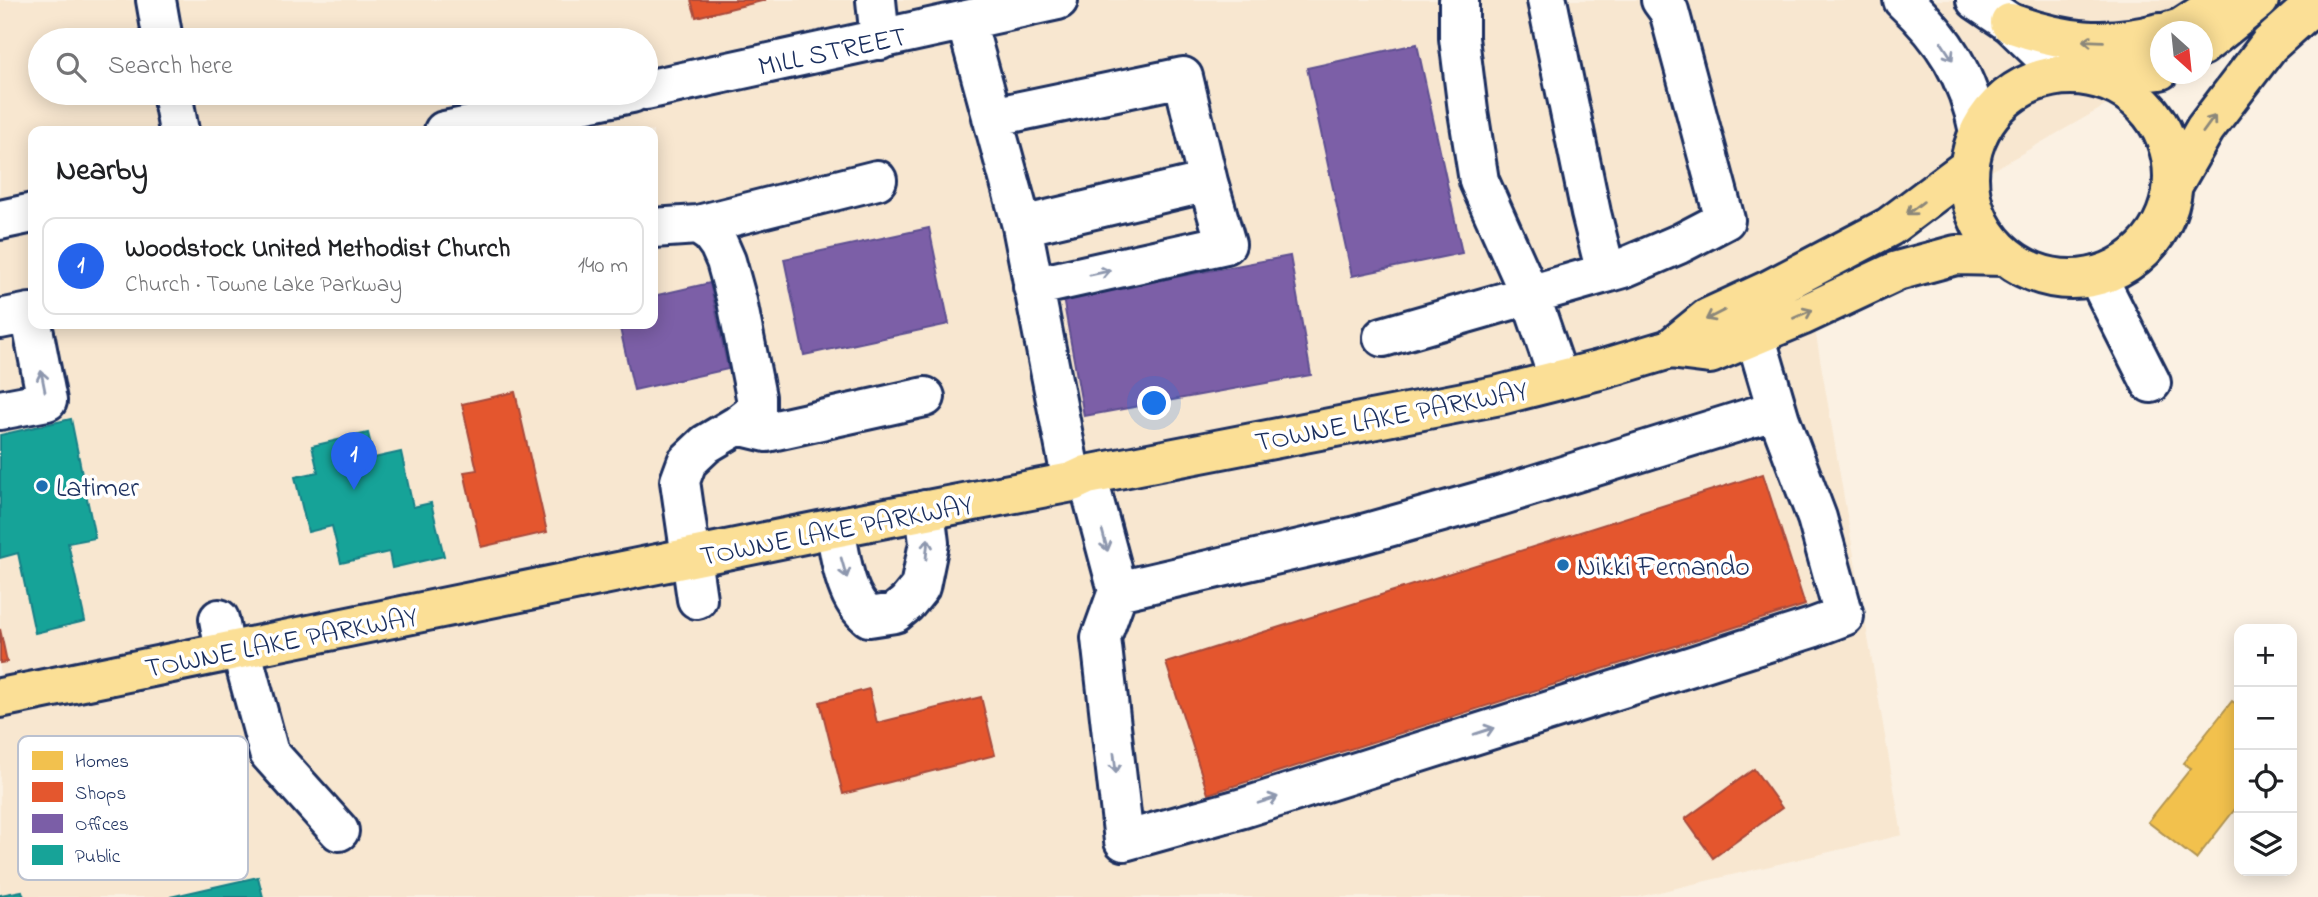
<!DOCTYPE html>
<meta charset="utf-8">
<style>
:root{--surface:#fff;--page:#f6f6f6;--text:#202124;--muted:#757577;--line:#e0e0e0;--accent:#2563eb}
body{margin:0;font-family:"Indie Flower",sans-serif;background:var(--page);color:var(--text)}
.controls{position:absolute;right:21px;bottom:21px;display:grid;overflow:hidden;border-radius:14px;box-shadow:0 4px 18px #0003}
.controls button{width:63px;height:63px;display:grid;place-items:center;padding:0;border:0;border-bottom:2px solid var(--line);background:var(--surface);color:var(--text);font:35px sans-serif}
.compass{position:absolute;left:2150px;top:21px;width:63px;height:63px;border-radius:50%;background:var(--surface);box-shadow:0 4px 18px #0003;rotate:153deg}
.you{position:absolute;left:1155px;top:404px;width:24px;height:24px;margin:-18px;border:5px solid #fff;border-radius:50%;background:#1a73e8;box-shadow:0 0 0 10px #1a73e833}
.badge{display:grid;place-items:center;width:46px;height:46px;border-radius:50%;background:var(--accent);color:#fff;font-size:23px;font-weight:700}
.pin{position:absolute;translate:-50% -58px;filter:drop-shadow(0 2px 4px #0008)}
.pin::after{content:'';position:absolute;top:37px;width:24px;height:21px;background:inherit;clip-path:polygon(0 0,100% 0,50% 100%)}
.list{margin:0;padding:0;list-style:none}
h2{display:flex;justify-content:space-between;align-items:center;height:91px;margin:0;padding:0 28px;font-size:30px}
h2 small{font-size:23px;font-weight:400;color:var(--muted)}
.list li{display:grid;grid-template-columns:46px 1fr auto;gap:21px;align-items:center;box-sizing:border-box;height:98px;margin:0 14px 14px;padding:0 14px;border:2px solid var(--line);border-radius:14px}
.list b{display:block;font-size:26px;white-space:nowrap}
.list p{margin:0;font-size:23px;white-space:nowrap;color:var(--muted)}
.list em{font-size:23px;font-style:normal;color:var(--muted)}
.icon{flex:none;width:38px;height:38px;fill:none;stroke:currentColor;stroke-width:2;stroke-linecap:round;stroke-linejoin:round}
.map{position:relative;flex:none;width:2318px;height:897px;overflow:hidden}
.search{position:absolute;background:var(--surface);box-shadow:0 4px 18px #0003;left:28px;top:28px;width:630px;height:77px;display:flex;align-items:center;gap:18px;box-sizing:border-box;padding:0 24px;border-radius:38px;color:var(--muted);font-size:26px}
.panel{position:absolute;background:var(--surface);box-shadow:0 4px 18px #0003;left:28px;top:126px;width:630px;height:203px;border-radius:14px}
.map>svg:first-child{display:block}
.built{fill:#f8e7d0;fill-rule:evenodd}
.homes{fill:#f2c14e;stroke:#b29553;stroke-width:2}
.shops{fill:#e4572e;stroke:#a84b3c;stroke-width:2}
.offices{fill:#7b5ea7;stroke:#5e5091;stroke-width:2}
.public{fill:#17a398;stroke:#188087;stroke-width:2}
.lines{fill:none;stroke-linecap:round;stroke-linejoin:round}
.minor-casing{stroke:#1b2f5e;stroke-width:44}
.major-casing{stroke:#1b2f5e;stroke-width:44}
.minor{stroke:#fff;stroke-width:38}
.major{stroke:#fbdf96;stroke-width:38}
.oneway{stroke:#8b877a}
.oneway2{stroke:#8d97ae}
.poi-dot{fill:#1f6fb2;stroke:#fff;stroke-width:2.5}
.labels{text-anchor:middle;stroke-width:7;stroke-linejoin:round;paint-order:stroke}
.street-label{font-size:28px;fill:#1b2f5e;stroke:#fff}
.poi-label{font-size:28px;fill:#1b2f5e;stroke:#fff;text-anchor:start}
.key{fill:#fff;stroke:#bbc1cf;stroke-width:2}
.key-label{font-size:19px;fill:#1b2f5e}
</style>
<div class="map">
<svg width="2318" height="897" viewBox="0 0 2318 897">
<rect width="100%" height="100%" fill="#fbf1e3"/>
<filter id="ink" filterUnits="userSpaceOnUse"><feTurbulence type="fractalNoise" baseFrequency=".0143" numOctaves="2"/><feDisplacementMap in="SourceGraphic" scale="14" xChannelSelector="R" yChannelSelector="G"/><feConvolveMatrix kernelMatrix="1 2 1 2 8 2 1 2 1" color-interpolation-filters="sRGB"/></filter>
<g filter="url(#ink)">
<path class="built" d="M0,0h2289l-86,50 -43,-18 1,42 -355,203 96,558 -264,62h-1638zM40,40h606v53h-606zM33,131h620v193h-620z"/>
<path class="homes" d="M2232,701l7,5v98l-43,55 -48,-37 43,-54 -8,-5z"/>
<path class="shops" d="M691,0h75l-70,17z
M515,392l32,140 -66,15 -17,-75 13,-2 -15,-66z
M1763,474l42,131 -597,189 -42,-131z
M0,629l7,33 -7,1z
M869,689l8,34 104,-26 14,58 -152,39 -23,-92z
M1754,769l28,39 -69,50 -28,-39z"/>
<path class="offices" d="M1417,44l45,209 -110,23 -45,-208z
M929,228l20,96 -145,31 -20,-96z
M1290,256l21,119 -227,41 -21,-118z
M710,283l18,86 -94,21 -15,-66h34v-28z"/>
<path class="public" d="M71,419l24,119 -27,5 17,78 -50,12 -17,-80 -18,5v-123z
M368,433l6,25 27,-6 12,55 18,-4 13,53 -52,12 -3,-16 -48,11 -9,-37 -24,6 -13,-55 23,-5 -6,-26z
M258,877l5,20h-93z
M22,891l2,6h-24v-2z"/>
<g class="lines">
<g class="minor-casing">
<path id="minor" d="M156,0l7,40
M876,0l4,40
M1459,0v38l9,73 11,70 51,114 29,85
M1547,0l44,213 15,60
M1903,0c42,39 65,76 76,132
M1976,0l34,23 54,52
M966,21l56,205 50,256
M646,90l412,-90
M172,93l7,38
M992,117l191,-40 25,105 -186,44
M444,131l188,-38
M0,220l33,-7
M698,225l179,-45
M653,228l45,-3 13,9 8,11 7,16 11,40 19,96v14l-18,14 -32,19 -19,18 -7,19 17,118
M2097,276l54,107
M1033,287l193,-43 -18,-62
M0,319l30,-6 17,88 -47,9
M1383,337l240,-69 56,-24 46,-24 -56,-209 -8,-11
M738,425l29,7 158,-35
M1087,475l31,116 -17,47 23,203 119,-33 569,-180 32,-12 -27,-98 -37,-98 -25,-85
M835,528c6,30 9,69 34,89l26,-4 12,-10 13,-16 9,-44 -4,-33
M1118,591l238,-55 143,-40 277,-86
M219,619l6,32
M241,649l28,104 70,78"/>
</g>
<g class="major-casing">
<path id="major" d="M2010,23c53,19 95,24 150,10
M2168,32l13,-4 43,-28
M2202,46l57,-46
M1969 177a102 102 0 1 1 204 0a102 102 0 1 1-204 0Z
M2098,78l62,-8
M2174,183l31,-54 64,-84 49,-44
M1670,349l40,5 91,-38 96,-45 59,-16 49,1
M0,698l824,-168 248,-48 15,-7 413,-80 103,-26 67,-20 38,-31 61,-28 120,-63 80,-60"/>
</g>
<use href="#minor" class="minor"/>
<use href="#major" class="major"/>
</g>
<defs><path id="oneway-shaft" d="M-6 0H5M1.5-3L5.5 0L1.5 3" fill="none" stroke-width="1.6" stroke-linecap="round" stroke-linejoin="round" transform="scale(1.75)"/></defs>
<g class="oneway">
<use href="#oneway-shaft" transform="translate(2093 41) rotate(-178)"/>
<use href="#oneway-shaft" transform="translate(2209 124) rotate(-54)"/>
<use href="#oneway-shaft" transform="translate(1915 208) rotate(143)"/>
<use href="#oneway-shaft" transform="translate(1803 314) rotate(-24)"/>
<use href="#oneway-shaft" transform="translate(1715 315) rotate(153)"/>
</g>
<g class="oneway2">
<use href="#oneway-shaft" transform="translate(1947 51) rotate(57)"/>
<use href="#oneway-shaft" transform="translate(1100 273) rotate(-12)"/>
<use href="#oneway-shaft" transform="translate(43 381) rotate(-101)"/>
<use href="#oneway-shaft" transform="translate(1105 541) rotate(75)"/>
<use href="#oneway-shaft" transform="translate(927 549) rotate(-84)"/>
<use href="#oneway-shaft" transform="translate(844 568) rotate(74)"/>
<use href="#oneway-shaft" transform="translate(1484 731) rotate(-18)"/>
<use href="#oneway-shaft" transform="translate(1115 763) rotate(84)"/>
<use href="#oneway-shaft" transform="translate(1268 800) rotate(-18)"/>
</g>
</g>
<g class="poi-dot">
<circle cx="42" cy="486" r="7"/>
<circle cx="1563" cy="565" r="7"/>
</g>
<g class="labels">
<g class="street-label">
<text transform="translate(832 50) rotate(-12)" y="10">MILL STREET</text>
<text transform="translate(1391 415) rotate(-11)" y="10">TOWNE LAKE PARKWAY</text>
<text transform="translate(836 529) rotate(-11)" y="10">TOWNE LAKE PARKWAY</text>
<text transform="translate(281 641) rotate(-11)" y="10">TOWNE LAKE PARKWAY</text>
</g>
<g class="poi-label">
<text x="56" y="496">Latimer</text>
<text x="1577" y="575">Nikki Fernando</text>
</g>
</g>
<rect x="18" y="736" width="230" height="144" rx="10" class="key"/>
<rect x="32" y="751" width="31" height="19" fill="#f2c14e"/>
<rect x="32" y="782" width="31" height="20" fill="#e4572e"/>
<rect x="32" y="814" width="31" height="19" fill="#7b5ea7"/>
<rect x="32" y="845" width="31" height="20" fill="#17a398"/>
<g class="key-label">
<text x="75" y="767">Homes</text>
<text x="75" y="799">Shops</text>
<text x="75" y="830">Offices</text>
<text x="75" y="862">Public</text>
</g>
</svg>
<div class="controls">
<button>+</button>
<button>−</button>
<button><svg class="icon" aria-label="locate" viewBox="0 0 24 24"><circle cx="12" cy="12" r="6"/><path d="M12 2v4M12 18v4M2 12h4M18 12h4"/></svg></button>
<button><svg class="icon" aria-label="layers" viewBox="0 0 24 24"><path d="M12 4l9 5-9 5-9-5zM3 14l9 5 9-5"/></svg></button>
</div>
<svg class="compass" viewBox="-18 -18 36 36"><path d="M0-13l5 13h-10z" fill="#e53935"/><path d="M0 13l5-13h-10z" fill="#757577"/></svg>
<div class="you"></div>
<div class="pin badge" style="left:354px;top:490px">1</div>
<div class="search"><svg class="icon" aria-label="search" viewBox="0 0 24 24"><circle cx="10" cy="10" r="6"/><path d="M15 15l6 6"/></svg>Search here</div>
<section class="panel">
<h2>Nearby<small></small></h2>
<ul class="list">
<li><span class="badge">1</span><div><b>Woodstock United Methodist Church</b><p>Church · Towne Lake Parkway</p></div><em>140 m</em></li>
</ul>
</section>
</div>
